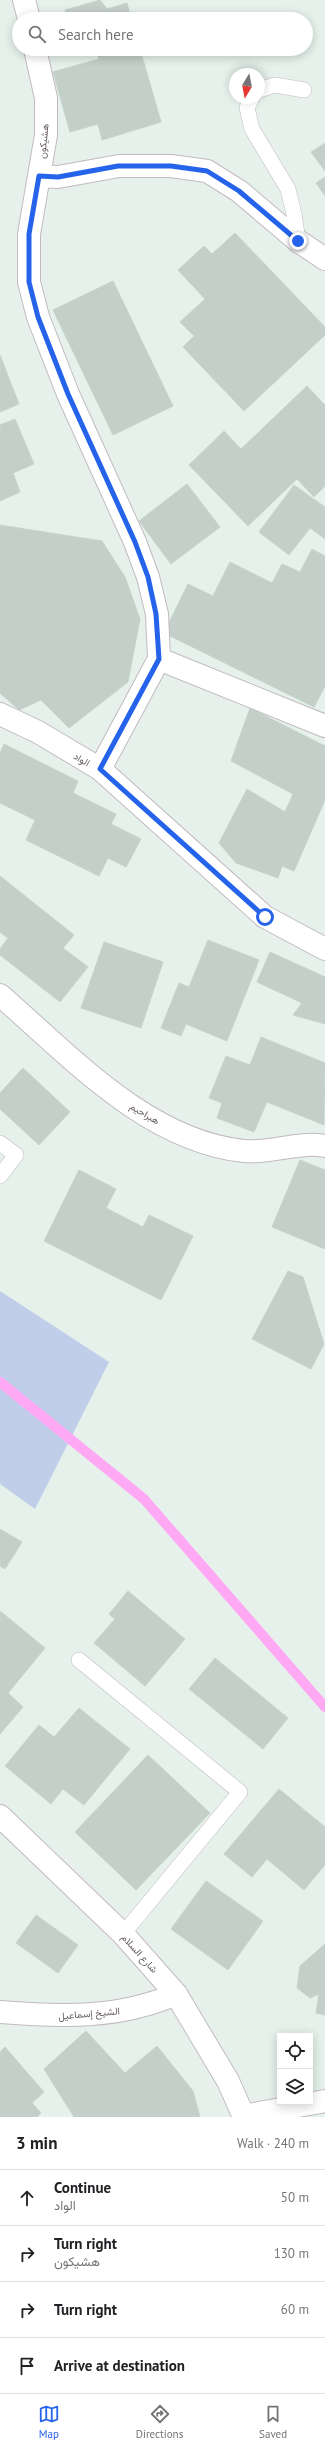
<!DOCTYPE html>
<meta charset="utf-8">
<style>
:root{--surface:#fff;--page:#f2f2f2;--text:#202124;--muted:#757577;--line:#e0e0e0;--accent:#2563eb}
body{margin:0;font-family:"PT Sans",Vazirmatn,sans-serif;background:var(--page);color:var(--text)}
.controls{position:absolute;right:12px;bottom:12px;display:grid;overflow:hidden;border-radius:0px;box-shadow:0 2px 10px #0003}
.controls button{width:36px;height:36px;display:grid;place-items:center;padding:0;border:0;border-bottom:1px solid var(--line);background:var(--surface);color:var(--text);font:20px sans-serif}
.compass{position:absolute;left:229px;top:68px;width:36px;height:36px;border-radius:50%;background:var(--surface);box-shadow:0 2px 10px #0003;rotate:190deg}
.stop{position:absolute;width:12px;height:12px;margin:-9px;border:3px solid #2563eb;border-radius:50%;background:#fff}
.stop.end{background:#2563eb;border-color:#fff;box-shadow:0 1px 4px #0008}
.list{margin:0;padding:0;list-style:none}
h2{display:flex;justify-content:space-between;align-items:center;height:52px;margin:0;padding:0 16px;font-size:17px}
h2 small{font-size:13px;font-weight:400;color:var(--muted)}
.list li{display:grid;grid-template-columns:26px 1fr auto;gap:12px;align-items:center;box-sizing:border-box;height:56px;padding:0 16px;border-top:1px solid var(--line)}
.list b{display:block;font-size:15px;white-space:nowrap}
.list p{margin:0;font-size:13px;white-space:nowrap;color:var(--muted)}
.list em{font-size:13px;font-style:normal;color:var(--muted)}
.icon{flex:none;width:22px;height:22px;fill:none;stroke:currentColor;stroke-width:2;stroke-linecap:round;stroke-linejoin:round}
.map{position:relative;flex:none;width:325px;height:2117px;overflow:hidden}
.search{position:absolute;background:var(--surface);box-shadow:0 2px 10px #0003;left:12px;right:12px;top:12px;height:44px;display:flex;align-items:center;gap:10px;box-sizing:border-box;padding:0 14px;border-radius:22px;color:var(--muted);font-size:15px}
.sheet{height:276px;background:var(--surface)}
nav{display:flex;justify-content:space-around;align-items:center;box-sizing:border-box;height:56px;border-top:1px solid var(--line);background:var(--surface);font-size:11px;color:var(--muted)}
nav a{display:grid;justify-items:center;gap:2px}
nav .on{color:var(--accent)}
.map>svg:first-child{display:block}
.green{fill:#c1cee9}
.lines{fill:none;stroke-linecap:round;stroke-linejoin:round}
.stream{stroke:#ffa8f4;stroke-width:10}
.building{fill:#c4cfc9;stroke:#c4d6cb}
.service-casing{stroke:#c2bac0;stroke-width:16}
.minor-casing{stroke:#c2bac0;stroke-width:24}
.tertiary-casing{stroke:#c2bac0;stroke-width:24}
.secondary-casing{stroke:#c4bbc2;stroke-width:24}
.service{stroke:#fff;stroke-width:15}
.minor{stroke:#fff;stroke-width:22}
.tertiary{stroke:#fff;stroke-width:22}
.secondary{stroke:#fff;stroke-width:22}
.route{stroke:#2563eb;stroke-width:5}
.labels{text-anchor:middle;stroke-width:3;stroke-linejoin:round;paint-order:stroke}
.street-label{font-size:10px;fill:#675d65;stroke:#fff}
</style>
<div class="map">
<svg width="325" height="2117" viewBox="0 0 325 2117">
<rect width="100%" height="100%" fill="#e6f1eb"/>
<path class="green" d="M0,1291l109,71 -74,147 -35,-25z"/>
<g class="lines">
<path class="stream" d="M0,1382l144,117 181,208"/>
</g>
<path class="building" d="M100,0l7,9 20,-6 4,16h-63l-3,-9z
M96,49h44l21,73 -59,18 -4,-16 -28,8 -17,-60 46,-13z
M325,143v28l-14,-19z
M325,177v19l-9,-13z
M235,233l90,94v8l-81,76 -61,-64 11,-11 -14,-14 25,-23 -27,-29 26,-24 8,8z
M113,281l60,125 -60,29 -60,-125z
M0,355l19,49 -19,8z
M307,386l18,19v81l-11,11 -17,-18 -49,47 -59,-61 35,-34 17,18z
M15,419l19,45 -21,9 7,19 -20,9v-76z
M187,484l33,43 -49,37 -32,-43z
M294,485l31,22v32l-15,-11 -21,27 -30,-23z
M0,525l102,16 23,36 15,42 -12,63 -59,46 -28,-28 -22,10 -19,-17z
M312,549l13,7v130l-11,21 -150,-74 24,-49 25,12 17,-34 42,21 10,-19 18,8z
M250,708l75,38v54l-31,71 -12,-5 -4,12 -42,-15 -17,-20 28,-54 38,23 8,-18 -62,-33z
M4,744l74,37 -5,12 43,21 -5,10 30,15 -15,28 -18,-9 -9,18 -73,-36 9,-20 -35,-17v-50z
M0,876l74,59 -11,13 25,19 -28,35 -60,-47v-6l8,-11 -8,-6z
M208,940l51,20 -32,81 -41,-17 -5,12 -20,-8 18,-45 10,4z
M104,942l59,20 -22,66 -60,-20z
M270,952l55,25v47l-32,-9 9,-12 -45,-21z
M261,1037l64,26 -1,62 -57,-23 -13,30 -37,-14 5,-15 -13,-5 17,-42 24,9z
M23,1068l47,44 -31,33 -39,-36v-16z
M300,1160l25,10v79l-53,-22z
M79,1170l37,19 -10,19 37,19 6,-12 44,21 -32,64 -117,-59z
M288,1271l15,6 21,67 -13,25 -59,-30z
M0,1529l22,13 -17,27 -5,-3z
M128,1591l57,48 -40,47 -51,-43 21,-24 -6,-5z
M0,1611l45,37 -37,45 15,14 -23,27z
M215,1658l73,60 -25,31 -74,-60z
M79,1708l51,41 -46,56 -21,-16 -12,15 -46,-38 34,-41 15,12z
M148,1755l62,58 -74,77 -61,-58z
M279,1789l46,38v38l-21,25 -37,-31 -15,18 -28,-23z
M206,1881l57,40 -35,49 -57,-41z
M36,1915l42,30 -20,28 -42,-30z
M325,1944v71l-9,-2 3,-19 -9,4 -13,-10 3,-22z
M86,2031l39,42 32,-27 36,45 7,26h-126l-30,-48z
M5,2047l39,45 -12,11 9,10 -4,4h-37v-65z"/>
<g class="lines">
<g class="service-casing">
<path id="service" d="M259,90l16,-5 29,5
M252,98l-5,10 5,21 36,60 6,25 4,27
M0,1143l16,12 -16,21
M79,1660l161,132 -117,142"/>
</g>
<g class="minor-casing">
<path id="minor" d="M24,0l5,19
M35,49l11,49v37l-17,99v48l9,35 30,77 67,148 13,35 9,37 2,45 -59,110
M39,176l19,1 61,-11h52l36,5 32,20 59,50 27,18
M159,659l166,67
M0,995c69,60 147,146 244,156 26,3 54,-10 81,-5
M0,2012c61,5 119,7 176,-18"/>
</g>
<g class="tertiary-casing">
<path id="tertiary" d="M0,714l38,18 62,37 165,148 60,32
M243,2116l82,-15"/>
</g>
<g class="secondary-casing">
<path id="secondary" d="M0,1816l123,118 53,60 52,87 16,36"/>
</g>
<use href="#service" class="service"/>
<use href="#minor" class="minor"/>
<use href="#tertiary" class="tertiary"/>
<use href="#secondary" class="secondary"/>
</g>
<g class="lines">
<path class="route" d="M265,917l-165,-148 59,-110 -3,-45 -8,-37 -13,-35 -67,-148 -30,-77 -9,-35v-48l10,-58 19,1 60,-11h53l36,5 32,20 59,50"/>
</g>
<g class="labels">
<g class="street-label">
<text transform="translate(43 141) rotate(-84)" y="4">هشيكون</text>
<text transform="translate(82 759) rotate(31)" y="4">الواد</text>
<text transform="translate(145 1113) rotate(30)" y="4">هبراحيم</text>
<text transform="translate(140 1953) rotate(48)" y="4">شارع السلام</text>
<text transform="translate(89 2013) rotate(-5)" y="4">الشيخ إسماعيل</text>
</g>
</g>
</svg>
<div class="controls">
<button><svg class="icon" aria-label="locate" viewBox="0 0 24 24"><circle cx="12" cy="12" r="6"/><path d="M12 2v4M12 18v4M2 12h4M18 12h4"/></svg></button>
<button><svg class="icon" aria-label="layers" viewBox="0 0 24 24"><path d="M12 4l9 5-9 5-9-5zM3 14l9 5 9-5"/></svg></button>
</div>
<svg class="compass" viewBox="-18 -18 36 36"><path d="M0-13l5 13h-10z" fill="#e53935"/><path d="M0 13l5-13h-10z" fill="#757577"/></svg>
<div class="stop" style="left:265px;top:917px"></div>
<div class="stop end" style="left:298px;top:241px"></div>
<div class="search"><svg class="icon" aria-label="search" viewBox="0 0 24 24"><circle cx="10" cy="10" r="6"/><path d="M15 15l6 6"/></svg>Search here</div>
</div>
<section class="sheet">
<h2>3 min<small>Walk · 240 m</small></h2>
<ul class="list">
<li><svg class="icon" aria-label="ahead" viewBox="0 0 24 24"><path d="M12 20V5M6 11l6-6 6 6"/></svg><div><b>Continue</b><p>الواد</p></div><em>50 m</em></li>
<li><svg class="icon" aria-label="right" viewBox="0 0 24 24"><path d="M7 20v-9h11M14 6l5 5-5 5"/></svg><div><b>Turn right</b><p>هشيكون</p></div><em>130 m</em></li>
<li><svg class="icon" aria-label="right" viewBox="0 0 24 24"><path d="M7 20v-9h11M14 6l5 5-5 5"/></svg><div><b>Turn right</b></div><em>60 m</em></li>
<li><svg class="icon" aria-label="arrive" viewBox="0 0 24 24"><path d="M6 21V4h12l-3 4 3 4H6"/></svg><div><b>Arrive at destination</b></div></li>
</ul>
</section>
<nav>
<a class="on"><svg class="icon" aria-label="map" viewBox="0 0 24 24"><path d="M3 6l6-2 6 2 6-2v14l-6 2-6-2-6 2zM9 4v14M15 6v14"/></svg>Map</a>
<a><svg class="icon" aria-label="directions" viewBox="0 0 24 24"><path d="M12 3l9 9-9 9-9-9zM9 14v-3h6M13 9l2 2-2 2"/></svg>Directions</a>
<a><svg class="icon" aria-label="saved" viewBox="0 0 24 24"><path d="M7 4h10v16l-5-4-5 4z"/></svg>Saved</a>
</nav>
